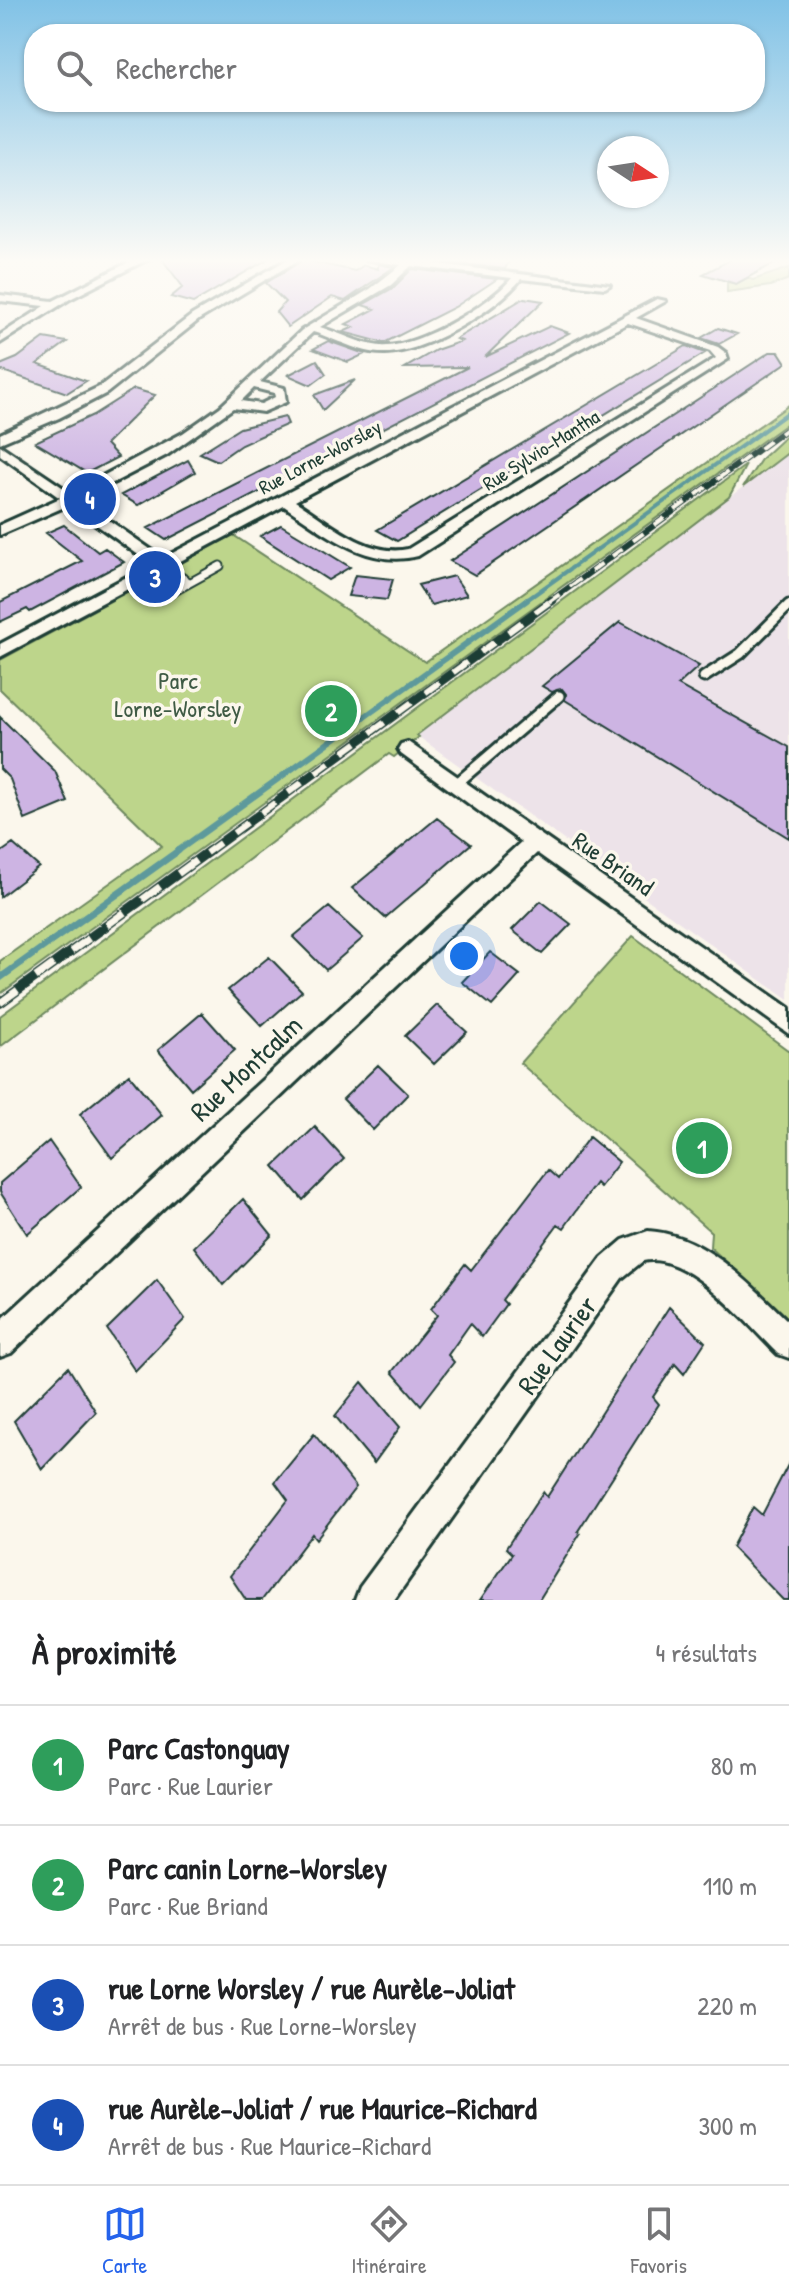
<!DOCTYPE html>
<html lang="fr">
<meta charset="utf-8">
<style>
:root{--surface:#fff;--page:#f6f6f6;--text:#202124;--muted:#757577;--line:#e0e0e0;--accent:#2563eb}
body{margin:0;font-family:"Patrick Hand",sans-serif;background:var(--page);color:var(--text)}
.compass{position:absolute;left:597px;top:136px;width:72px;height:72px;border-radius:50%;background:var(--surface);box-shadow:0 2px 6px #0004;rotate:102deg}
.you{position:absolute;left:464px;top:956px;width:28px;height:28px;margin:-20px;border:6px solid #fff;border-radius:50%;background:#1a73e8;box-shadow:0 0 0 12px #1a73e833}
.badge{display:grid;place-items:center;width:52px;height:52px;border-radius:50%;background:var(--accent);color:#fff;font-size:26px;font-weight:700}
.pin{position:absolute;translate:-50% -50%;border:4px solid #fff;box-shadow:0 2px 8px #0006}
.list{margin:0;padding:0;list-style:none}
h2{display:flex;justify-content:space-between;align-items:center;height:104px;margin:0;padding:0 32px;font-size:34px}
h2 small{font-size:26px;font-weight:400;color:var(--muted)}
.list li{display:grid;grid-template-columns:52px 1fr auto;gap:24px;align-items:center;box-sizing:border-box;height:120px;padding:0 32px;border-top:2px solid var(--line)}
.list b{display:block;font-size:30px;white-space:nowrap}
.list p{margin:0;font-size:26px;white-space:nowrap;color:var(--muted)}
.list em{font-size:26px;font-style:normal;color:var(--muted)}
.icon{flex:none;width:44px;height:44px;fill:none;stroke:currentColor;stroke-width:2;stroke-linecap:round;stroke-linejoin:round}
.map{position:relative;flex:none;width:789px;height:1600px;overflow:hidden}
.search{position:absolute;background:var(--surface);box-shadow:0 2px 6px #0004;left:24px;right:24px;top:24px;height:88px;display:flex;align-items:center;gap:20px;box-sizing:border-box;padding:0 28px;border-radius:32px;color:var(--muted);font-size:30px}
.sheet{height:584px;background:var(--surface)}
nav{display:flex;justify-content:space-around;align-items:center;box-sizing:border-box;height:112px;border-top:2px solid var(--line);background:var(--surface);font-size:22px;color:var(--muted)}
nav a{display:grid;justify-items:center;gap:4px}
nav .on{color:var(--accent)}
.map>svg:first-child{display:block}
.built{fill:#ede3e9}
.green{fill:#bdd58b;stroke:#6e8960;stroke-width:2}
.lines{fill:none;stroke-linecap:round;stroke-linejoin:round}
.stream-far2{stroke:#5d999c;stroke-width:4}
.stream-far1{stroke:#5d999c;stroke-width:6}
.stream{stroke:#5d999c;stroke-width:7}
.building{fill:#cdb4e3;stroke:#1f3d34;stroke-width:2}
.service-far1-casing{stroke:#1f3d34;stroke-width:11}
.service-casing{stroke:#1f3d34;stroke-width:15}
.minor-casing{stroke:#1f3d34;stroke-width:6}
.service-far1{stroke:#fbf7ec;stroke-width:7}
.service{stroke:#fbf7ec;stroke-width:9}
.minor{fill:#fbf7ec;fill-rule:evenodd}
.rail-far2-casing{stroke:#1f3d34;stroke-width:6}
.rail-far1-casing{stroke:#1f3d34;stroke-width:9}
.rail-casing{stroke:#1f3d34;stroke-width:10}
.rail-far2{stroke:#fbf7ec;stroke-width:4;stroke-dasharray:13;stroke-linecap:butt}
.rail-far1{stroke:#fbf7ec;stroke-width:6;stroke-dasharray:17;stroke-linecap:butt}
.rail{stroke:#fbf7ec;stroke-width:7;stroke-dasharray:22;stroke-linecap:butt}
.labels{text-anchor:middle;stroke-width:7;stroke-linejoin:round;paint-order:stroke}
.far-street-label{font-size:20px;fill:#1f3d34;stroke:#fbf7ec}
.park-label{font-size:24px;fill:#3f5b45;stroke:#fbf7ec}
.street-label{font-size:24px;fill:#1f3d34;stroke:#fbf7ec}
.near-street-label{font-size:28px;fill:#1f3d34;stroke:#fbf7ec}
</style>
<div class="map">
<svg width="789" height="1600" viewBox="0 0 789 1600">
<rect width="100%" height="100%" fill="#fbf7ec"/>
<filter id="ink" filterUnits="userSpaceOnUse"><feTurbulence type="fractalNoise" baseFrequency=".0125" numOctaves="2"/><feDisplacementMap in="SourceGraphic" scale="16" xChannelSelector="R" yChannelSelector="G"/><feConvolveMatrix kernelMatrix="1 2 1 2 8 2 1 2 1" color-interpolation-filters="sRGB"/></filter>
<g filter="url(#ink)">
<path class="built" d="M789,452v548l-373,-265z"/>
<path class="green" d="M789,268v11l-19,7 -43,6v-10l9,2 11,-6 6,2z
M789,405v17l-789,572v-33l162,-115 -162,-157v-29l233,-125 192,127z
M789,433v19l-46,35 19,-29z
M746,465l-17,32 -312,238 2,2 -25,20 -5,-3 -389,293v-31z
M633,936l156,115v268l-79,-72 1,-15 -191,-169z"/>
<g class="lines">
<path class="stream-far2" d="M524,602l265,-190"/>
<path class="stream-far1" d="M175,853l352,-253"/>
<path class="stream" d="M0,978l178,-127"/>
</g>
<path class="building" d="M162,259h106l-75,44 -22,-6 12,-10z
M424,259h86l-5,10z
M732,259h50l-46,25 -33,-10z
M303,260l52,11 9,-6 14,4v-5l16,3 -49,34 -13,-4 -44,30 -12,-15 9,-10 -19,-19z
M412,269l85,10 -42,28 -71,36 -41,-11 11,-5 -8,-3 29,-15 -13,-4 31,-17z
M524,298l19,3 -58,56 65,-31 19,7 -403,207 -18,-12 320,-161 -63,1 31,-18 26,-9 -6,-2z
M718,328l19,6 -18,10 -18,-6z
M44,338l23,4 -30,22 49,17 -19,12 -67,-23v-5l17,-7z
M328,341l20,7 17,6 -17,8 -35,-13z
M686,346l19,7 -308,188 -20,-11z
M770,352h9l7,11 -311,212 -25,-14z
M317,360l9,14 -15,11 -23,-10z
M355,380l-32,30 -9,-15z
M134,389l21,6 -49,49 12,13 -31,16 -52,-31 58,-27z
M285,417l3,7 -47,21 -23,16 -18,-8 40,-25z
M188,460l7,12 -57,33 -17,-10z
M64,525l34,27 7,-4 19,14 -94,50 -3,-3 -27,13v-20l82,-41 -36,-28z
M281,525l30,18 39,24 -22,13 -68,-44z
M355,575l38,4 -6,21 -39,-4z
M454,576l13,19 -36,10 -13,-20z
M620,622l79,44 -21,19 111,62v91l-224,-138 1,-6 -4,-5 -10,3 -10,-6z
M0,717l55,54 13,31 -43,18 -15,-41 -10,-10z
M437,818l34,26 -86,74 -33,-30z
M13,844l26,23 -39,30v-44z
M541,901l30,23 -29,30 -30,-24z
M329,907l34,31 -37,32 -33,-33z
M490,952l30,23 -28,31 -30,-24z
M269,957l33,34 -40,35 -34,-36z
M437,1005l30,27 -33,32 -29,-28z
M202,1013l33,37 -44,39 -33,-39z
M378,1065l30,29 -35,36 -30,-31z
M129,1074l33,41 -50,43 -32,-44z
M315,1127l29,32 -41,41 -29,-34z
M589,1137l30,25 -19,25 -4,-4 -32,45 -6,-4 -56,76 4,4 -24,33 -12,-13 -22,31 6,7 -33,43 -29,-33 45,-57 -6,-6 34,-45 6,6 77,-100 10,9z
M49,1141l32,46 -54,47 -27,-42v-9z
M243,1199l29,36 -49,50 -29,-38z
M157,1280l28,39 -50,52 -28,-42z
M669,1307l36,35 -21,32 -9,-10 -22,33 6,7 -81,127 2,3 -41,66h-59l32,-46 -6,-6 37,-56 4,5z
M68,1367l28,45 -54,57 -28,-48z
M362,1382l38,45 -26,36 -39,-47z
M314,1434l42,53 -40,52 -4,-5 -50,66h-16l-16,-24 58,-76 -13,-18z
M789,1463v137h-6l-51,-53 21,-40 9,8z"/>
<g class="lines">
<g class="service-far1-casing">
<path id="service-far1" d="M162,565l27,17
M162,598l58,-32"/>
</g>
<g class="service-casing">
<path id="service" d="M704,677l36,-23 49,-49
M456,784l103,-88"/>
</g>
<g class="minor-casing">
<path id="minor" d="M135,259h13l-78,40 -70,44v-8l45,-29 -45,-5v-6l53,6z
M288,259h12l-100,60 -93,74 -48,25 -59,25v-9l99,-47 93,-72z
M365,259h33l212,26 -5,3 -84,-9c-25,31 -94,73 -135,74 -25,1 -50,-14 -73,-21l-53,50 24,6 2,14 -23,10 -30,-4 -66,47 -87,45 83,58 494,-259 9,2 -30,17 82,29 8,6 2,6 -310,197c-51,13 -93,-23 -134,-50l-284,151v-13l151,-80 -82,-59 -69,30v-10l60,-27 -60,-43v-10l71,48 112,-60 37,-26 82,-77 68,-41 31,-24zM411,266l101,12c-22,27 -96,71 -132,68 -20,-2 -40,-13 -60,-19l71,-42zM628,323l82,28 6,7 -308,191c-40,9 -81,-28 -113,-48zM254,388l20,5 1,4 -14,7 -20,-3z
M408,742l381,266v26l-252,-181 -526,500 -11,4v-36l521,-479 -120,-88 -3,-5 3,-5z
M648,1231c59,4 101,53 141,91v36l-11,-4c-30,-29 -90,-103 -135,-93l-21,17 -228,322h-39l5,-13 242,-329 21,-18z"/>
</g>
<use href="#service-far1" class="service-far1"/>
<use href="#service" class="service"/>
<use href="#minor" class="minor"/>
<g class="rail-far2-casing">
<path id="rail-far2" d="M549,602l240,-175"/>
</g>
<g class="rail-far1-casing">
<path id="rail-far1" d="M206,853l346,-253"/>
</g>
<g class="rail-casing">
<path id="rail" d="M0,1003l209,-152"/>
</g>
<use href="#rail-far2" class="rail-far2"/>
<use href="#rail-far1" class="rail-far1"/>
<use href="#rail" class="rail"/>
</g>
</g>
<linearGradient id="sky" x2="0" y2="1"><stop stop-color="#81c2e6"/><stop offset="0.54" stop-color="#fdfbf6"/><stop offset="1" stop-color="#fdfbf6" stop-opacity="0"/></linearGradient>
<rect width="789" height="483" fill="url(#sky)"/>
<g class="labels">
<g class="far-street-label">
<text transform="translate(541 450) rotate(-32)" y="7">Rue Sylvio-Mantha</text>
<text transform="translate(320 457) rotate(-28)" y="7">Rue Lorne-Worsley</text>
</g>
<g class="park-label">
<text x="178" y="689">Parc<tspan x="178" dy="28">Lorne-Worsley</tspan></text>
</g>
<g class="street-label">
<text transform="translate(613 864) rotate(35)" y="8">Rue Briand</text>
</g>
<g class="near-street-label">
<text transform="translate(246 1068) rotate(-43)" y="10">Rue Montcalm</text>
<text transform="translate(557 1345) rotate(-54)" y="10">Rue Laurier</text>
</g>
</g>
</svg>
<svg class="compass" viewBox="-18 -18 36 36"><path d="M0-13l5 13h-10z" fill="#e53935"/><path d="M0 13l5-13h-10z" fill="#757577"/></svg>
<div class="you"></div>
<div class="pin badge" style="left:702px;top:1148px;background:#2e9e5b">1</div>
<div class="pin badge" style="left:331px;top:711px;background:#2e9e5b">2</div>
<div class="pin badge" style="left:155px;top:577px;background:#1a4fb4">3</div>
<div class="pin badge" style="left:90px;top:499px;background:#1a4fb4">4</div>
<div class="search"><svg class="icon" aria-label="search" viewBox="0 0 24 24"><circle cx="10" cy="10" r="6"/><path d="M15 15l6 6"/></svg>Rechercher</div>
</div>
<section class="sheet">
<h2>À proximité<small>4 résultats</small></h2>
<ul class="list">
<li><span class="badge" style="background:#2e9e5b">1</span><div><b>Parc Castonguay</b><p>Parc · Rue Laurier</p></div><em>80 m</em></li>
<li><span class="badge" style="background:#2e9e5b">2</span><div><b>Parc canin Lorne-Worsley</b><p>Parc · Rue Briand</p></div><em>110 m</em></li>
<li><span class="badge" style="background:#1a4fb4">3</span><div><b>rue Lorne Worsley / rue Aurèle-Joliat</b><p>Arrêt de bus · Rue Lorne-Worsley</p></div><em>220 m</em></li>
<li><span class="badge" style="background:#1a4fb4">4</span><div><b>rue Aurèle-Joliat / rue Maurice-Richard</b><p>Arrêt de bus · Rue Maurice-Richard</p></div><em>300 m</em></li>
</ul>
</section>
<nav>
<a class="on"><svg class="icon" aria-label="map" viewBox="0 0 24 24"><path d="M3 6l6-2 6 2 6-2v14l-6 2-6-2-6 2zM9 4v14M15 6v14"/></svg>Carte</a>
<a><svg class="icon" aria-label="directions" viewBox="0 0 24 24"><path d="M12 3l9 9-9 9-9-9zM9 14v-3h6M13 9l2 2-2 2"/></svg>Itinéraire</a>
<a><svg class="icon" aria-label="saved" viewBox="0 0 24 24"><path d="M7 4h10v16l-5-4-5 4z"/></svg>Favoris</a>
</nav>
